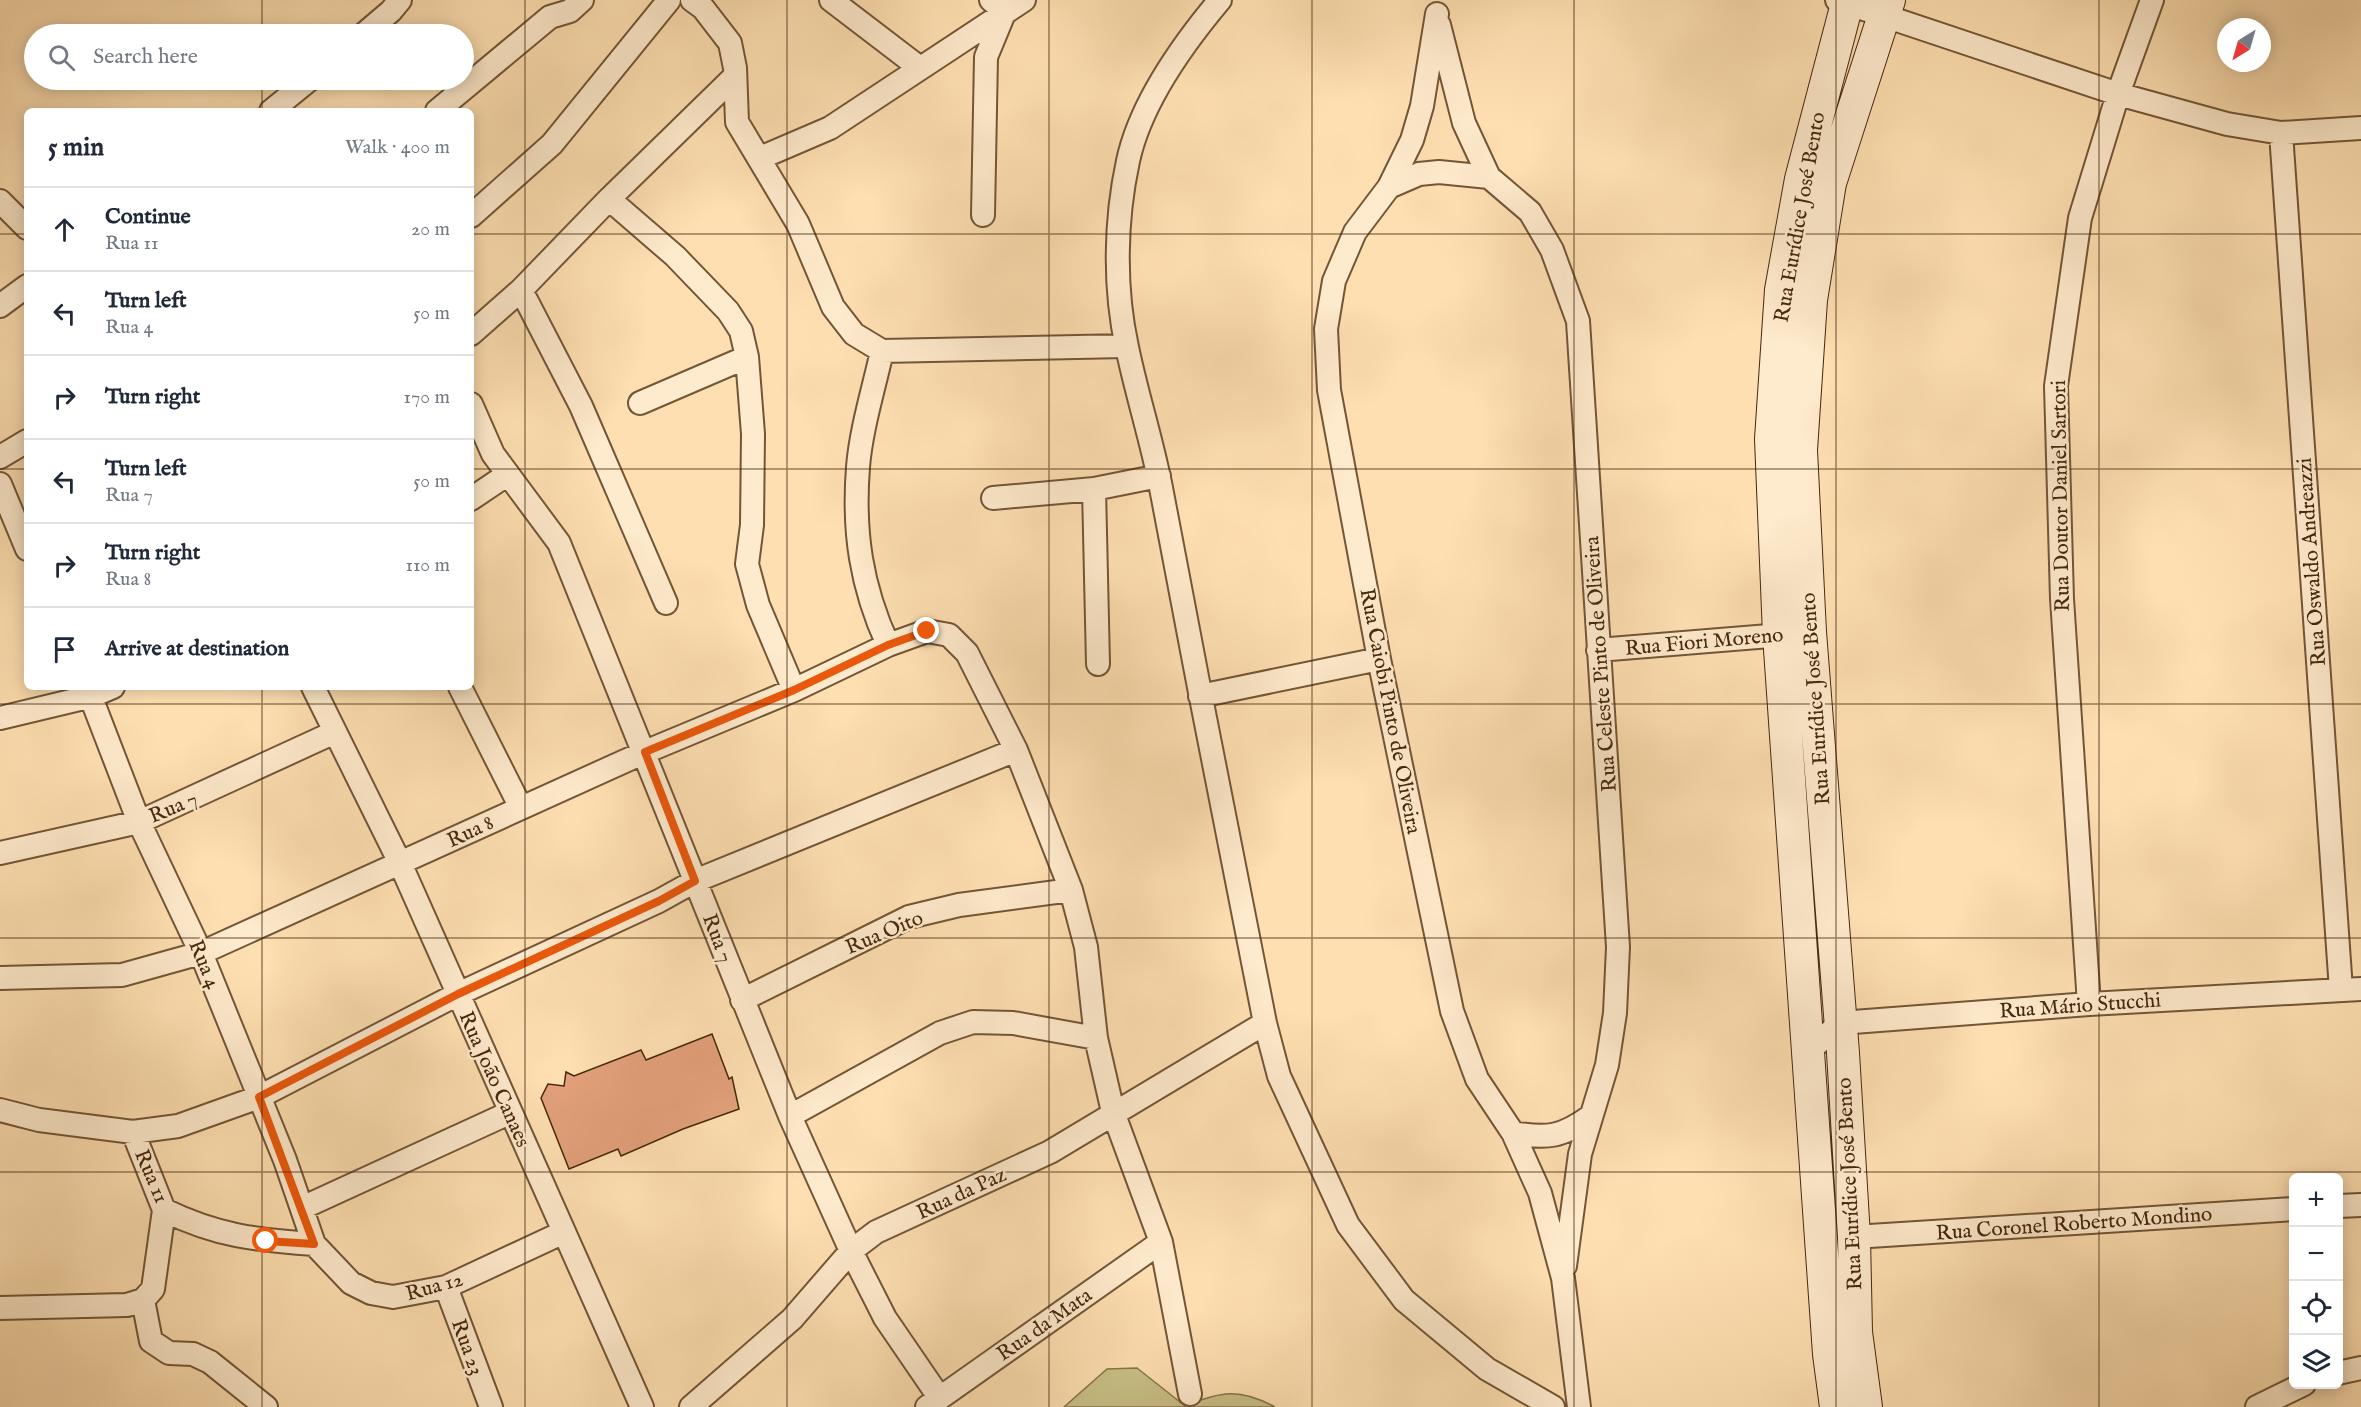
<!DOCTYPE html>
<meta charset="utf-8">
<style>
:root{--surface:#fff;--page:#f2f2f3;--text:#1f2937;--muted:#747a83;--line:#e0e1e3}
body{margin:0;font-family:"IM FELL English",serif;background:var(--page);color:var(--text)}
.controls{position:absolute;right:18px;bottom:18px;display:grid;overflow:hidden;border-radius:9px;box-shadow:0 3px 15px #0003}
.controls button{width:54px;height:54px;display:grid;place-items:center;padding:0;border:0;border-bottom:2px solid var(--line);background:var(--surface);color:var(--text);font:30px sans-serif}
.compass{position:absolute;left:2217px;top:18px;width:54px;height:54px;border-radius:50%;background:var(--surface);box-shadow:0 3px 15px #0003;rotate:217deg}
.stop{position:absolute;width:18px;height:18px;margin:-14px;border:4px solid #ea580c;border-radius:50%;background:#fff}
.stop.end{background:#ea580c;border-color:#fff;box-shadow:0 2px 6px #0008}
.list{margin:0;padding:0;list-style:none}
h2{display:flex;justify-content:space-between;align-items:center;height:78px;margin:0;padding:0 24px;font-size:26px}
h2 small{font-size:20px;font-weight:400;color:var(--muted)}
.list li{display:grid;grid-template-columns:39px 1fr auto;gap:18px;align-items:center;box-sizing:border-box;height:84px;padding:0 24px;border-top:2px solid var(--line)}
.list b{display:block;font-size:22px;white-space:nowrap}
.list p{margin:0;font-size:20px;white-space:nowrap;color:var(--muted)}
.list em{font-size:20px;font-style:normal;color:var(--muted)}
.icon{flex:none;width:33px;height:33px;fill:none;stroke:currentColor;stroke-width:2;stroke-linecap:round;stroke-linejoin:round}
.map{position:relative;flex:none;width:2361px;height:1407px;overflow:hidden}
.search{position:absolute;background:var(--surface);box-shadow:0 3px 15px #0003;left:24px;top:24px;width:450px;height:66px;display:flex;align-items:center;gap:15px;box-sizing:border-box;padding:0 21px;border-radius:33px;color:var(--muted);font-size:22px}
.panel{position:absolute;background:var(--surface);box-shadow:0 3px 15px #0003;left:24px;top:108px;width:450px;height:582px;border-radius:9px}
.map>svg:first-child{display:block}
.green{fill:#c8c086;stroke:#86744a;stroke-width:1.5}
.building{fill:#e3a17b;stroke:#45280d;stroke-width:1.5}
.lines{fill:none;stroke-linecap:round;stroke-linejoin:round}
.street-casing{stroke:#735636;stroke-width:26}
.secondary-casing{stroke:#45280d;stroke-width:34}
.street{stroke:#feeacc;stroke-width:22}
.secondary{stroke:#feeacc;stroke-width:32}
.route{stroke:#ea580c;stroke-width:8}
.grid{fill:none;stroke:#45280d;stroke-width:1.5;stroke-opacity:0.55}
.labels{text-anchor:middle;stroke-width:5;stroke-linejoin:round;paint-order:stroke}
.street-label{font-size:21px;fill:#45280d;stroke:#feeacc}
</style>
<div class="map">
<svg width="2361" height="1407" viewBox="0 0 2361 1407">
<rect width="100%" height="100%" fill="#fedfb1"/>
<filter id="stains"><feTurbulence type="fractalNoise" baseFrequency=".00333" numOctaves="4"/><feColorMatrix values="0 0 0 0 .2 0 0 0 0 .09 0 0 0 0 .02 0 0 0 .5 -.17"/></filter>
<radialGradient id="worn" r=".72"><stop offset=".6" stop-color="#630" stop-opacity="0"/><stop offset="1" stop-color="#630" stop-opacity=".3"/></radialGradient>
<path class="green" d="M1137,1368l48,38c36,-15 55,-18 90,1h-211l43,-38z"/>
<path class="building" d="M712,1034l17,45 3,-2 7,32 -56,20 -62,27 -3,-7 -49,20 -28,-71 7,-14 16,2 2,-14 8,4 67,-26 5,10z"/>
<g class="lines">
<g class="street-casing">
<path id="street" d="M692,0l11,8 27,35 5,25 2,54 61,102 35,83 21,27 28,17 244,-5
M831,0l89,68
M1220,0c-37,44 -80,105 -92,161 -13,60 -14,127 -1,186 10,49 26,97 35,146 33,177 68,353 103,530l14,53 69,149 56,75 83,69 66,38
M1837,0l281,94 109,30 54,9 80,-5
M1437,14l-15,92 -10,34 -23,47 -34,45 -21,49 -8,48 3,61 50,269 73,352 25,68 36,54 27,60 23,85 16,129
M1439,25l25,98 25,54
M364,34l27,-23 9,-11
M271,111l38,-31
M437,111l113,-94 20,-6 12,-11
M2281,133l60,857
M760,158l70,-30 194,-128
M1389,187l30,-13 20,-2 50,5 41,35 22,38 26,71 40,626 -3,66 -8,52 -27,89 -15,112
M609,199l66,57 53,55 13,20 6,26 6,77 -1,91 -5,39 11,41 36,85
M0,201l27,27
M983,215l3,-158 19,-46 -14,-11
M471,216l81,-72 117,-144
M521,290l60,116 85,197
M0,306l27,-20
M471,334l50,-44 88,-91 126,-123
M882,351c-8,37 -21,78 -24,116 -5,65 3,119 30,178
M640,403l107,-46
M471,404l22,50 66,89 231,573 61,135 34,67 54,79
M0,457l27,-16
M0,484l27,65
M1094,489l4,175
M993,498l101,-9 65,-13
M471,499l37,-25
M1598,650l196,-16
M87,687l52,135 62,131 84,207 29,84 37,39 20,10 22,4 53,-10 118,-55
M313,687l87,176 242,544
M460,687l61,121
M1200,696l179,-37
M0,718l92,-22 21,-9
M0,853l139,-31 196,-90
M0,978l122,-3 79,-22 444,-201 149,-62 94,-45 39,-14 22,4 18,18 49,97 55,140 15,57 10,91 17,74 48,130 29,152
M742,1000l167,-83 50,-12 112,-15
M2089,1004l-27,-405 -6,-213 24,-168 38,-124 34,-94
M1810,1050l30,-27 249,-19 272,-15
M0,1110l39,10 94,12 45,-6 81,-29 199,-103 201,-93 36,-20 321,-131
M790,1116l150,-83 33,-11 40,1 83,15
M133,1132l31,78c53,26 92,30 150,34
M1513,1133c35,6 49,4 78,-17
M2338,1206l23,-1
M302,1208l207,-95
M1854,1237l440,-28
M446,1287l45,120
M143,1300l8,41 18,12 24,1 17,8 56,45
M0,1308l127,-3 16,-5 10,-11 11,-79
M2338,1373l23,-5
M691,1407l101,-88 59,-68 25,-19 174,-80 215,-129
M927,1407l234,-165
M2257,1407l47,-23"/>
</g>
<g class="secondary-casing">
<path id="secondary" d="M1836,1407l-7,-53 -50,-719 -8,-196 10,-149 20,-111 47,-179
M1866,1407l-10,-75 -2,-95 -11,-184 -33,-421 -9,-182 10,-150 19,-117 59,-183"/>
</g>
<use href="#street" class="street"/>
<use href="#secondary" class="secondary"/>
</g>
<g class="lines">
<path class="route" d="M266,1241l48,3 -55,-147 199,-103 201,-93 36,-20 -50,-129 149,-62 94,-45 39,-14"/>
</g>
<path class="grid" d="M262,0v34M525,0v1407M787,0v1407M1049,0v1407M1312,0v1407M1574,0v1407M1836,0v1407M2099,0v1407M262,80v31M0,234h27M471,234h1890M0,469h27M471,469h1890M262,687v720M0,704h2361M0,938h2361M0,1172h2361"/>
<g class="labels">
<g class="street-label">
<text transform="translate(1799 217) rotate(-80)" y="7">Rua Eurídice José Bento</text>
<text transform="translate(2060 496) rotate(-91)" y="7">Rua Doutor Daniel Sartori</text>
<text transform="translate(2311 562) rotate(-94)" y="7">Rua Oswaldo Andreazzi</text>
<text transform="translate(1704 641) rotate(-5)" y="7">Rua Fiori Moreno</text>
<text transform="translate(1600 664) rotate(-94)" y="7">Rua Celeste Pinto de Oliveira</text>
<text transform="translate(1815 699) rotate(-94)" y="7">Rua Eurídice José Bento</text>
<text transform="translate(1391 711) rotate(79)" y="7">Rua Caiobi Pinto de Oliveira</text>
<text transform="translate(173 807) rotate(-23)" y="7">Rua 7</text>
<text transform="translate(470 831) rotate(-25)" y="7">Rua 8</text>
<text transform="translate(884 932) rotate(-23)" y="7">Rua Oito</text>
<text transform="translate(718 938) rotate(69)" y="7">Rua 7</text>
<text transform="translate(205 964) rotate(67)" y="7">Rua 4</text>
<text transform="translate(2080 1005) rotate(-4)" y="7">Rua Mário Stucchi</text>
<text transform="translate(495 1079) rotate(66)" y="7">Rua João Canaes</text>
<text transform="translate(152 1176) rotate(67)" y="7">Rua 11</text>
<text transform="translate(1849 1184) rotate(-93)" y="7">Rua Eurídice José Bento</text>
<text transform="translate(961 1193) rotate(-25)" y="7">Rua da Paz</text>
<text transform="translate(2074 1223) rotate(-4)" y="7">Rua Coronel Roberto Mondino</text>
<text transform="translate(434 1286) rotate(-16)" y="7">Rua 12</text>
<text transform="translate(1044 1324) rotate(-35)" y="7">Rua da Mata</text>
<text transform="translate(468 1347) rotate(70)" y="7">Rua 23</text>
</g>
</g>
<rect width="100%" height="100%" filter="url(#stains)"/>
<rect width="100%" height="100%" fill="url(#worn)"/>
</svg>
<div class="controls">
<button>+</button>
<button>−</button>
<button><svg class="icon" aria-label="locate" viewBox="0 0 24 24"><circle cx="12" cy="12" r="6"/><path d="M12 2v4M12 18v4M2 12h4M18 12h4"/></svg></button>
<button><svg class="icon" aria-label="layers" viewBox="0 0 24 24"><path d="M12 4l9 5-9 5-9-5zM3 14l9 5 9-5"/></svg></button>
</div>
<svg class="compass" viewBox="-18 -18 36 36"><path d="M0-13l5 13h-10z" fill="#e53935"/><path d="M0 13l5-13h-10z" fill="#747a83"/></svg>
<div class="stop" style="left:266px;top:1241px"></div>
<div class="stop end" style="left:927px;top:631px"></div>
<div class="search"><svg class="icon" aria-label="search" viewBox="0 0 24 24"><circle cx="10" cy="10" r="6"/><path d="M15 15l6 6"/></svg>Search here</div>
<section class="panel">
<h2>5 min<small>Walk · 400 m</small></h2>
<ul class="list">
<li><svg class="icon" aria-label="ahead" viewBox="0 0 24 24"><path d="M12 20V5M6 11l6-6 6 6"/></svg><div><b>Continue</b><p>Rua 11</p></div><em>20 m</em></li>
<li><svg class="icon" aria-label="left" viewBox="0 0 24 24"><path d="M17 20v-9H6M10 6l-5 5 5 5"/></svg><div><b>Turn left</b><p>Rua 4</p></div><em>50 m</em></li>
<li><svg class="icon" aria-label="right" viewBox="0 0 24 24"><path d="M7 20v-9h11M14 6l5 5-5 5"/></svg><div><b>Turn right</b></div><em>170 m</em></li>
<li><svg class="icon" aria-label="left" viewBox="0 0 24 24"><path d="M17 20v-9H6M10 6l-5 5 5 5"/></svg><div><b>Turn left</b><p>Rua 7</p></div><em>50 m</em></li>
<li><svg class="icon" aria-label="right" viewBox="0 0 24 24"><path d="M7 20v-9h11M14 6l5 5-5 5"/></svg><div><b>Turn right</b><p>Rua 8</p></div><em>110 m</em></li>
<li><svg class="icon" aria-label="arrive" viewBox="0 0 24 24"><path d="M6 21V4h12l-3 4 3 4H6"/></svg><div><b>Arrive at destination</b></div></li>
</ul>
</section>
</div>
